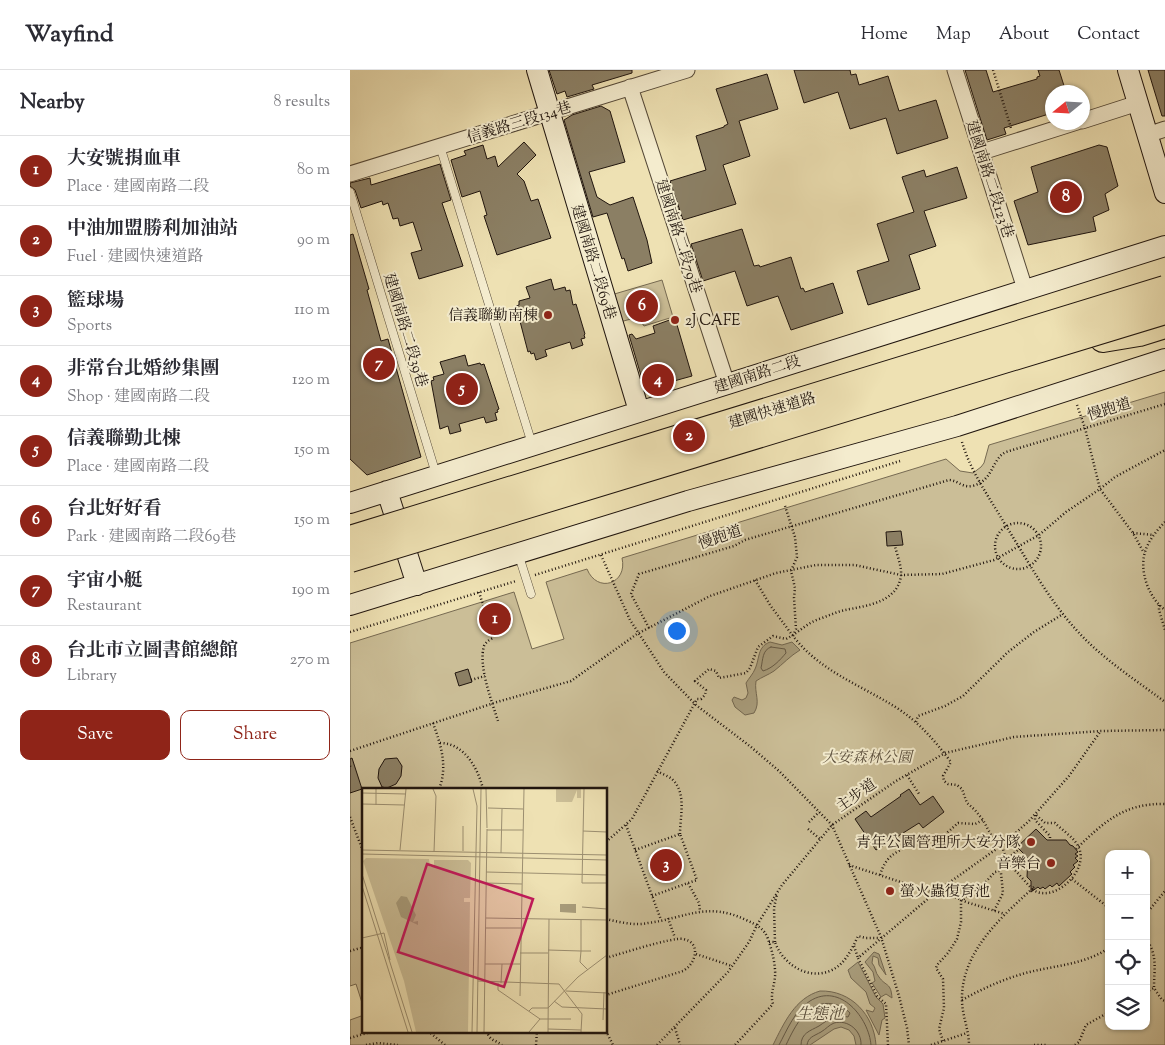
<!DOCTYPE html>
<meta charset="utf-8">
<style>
:root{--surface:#fff;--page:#f7f7f7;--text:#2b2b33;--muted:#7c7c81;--line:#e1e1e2;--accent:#8f2418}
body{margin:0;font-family:"Sorts Mill Goudy","Noto Serif TC",serif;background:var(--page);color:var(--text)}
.controls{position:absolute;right:15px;bottom:15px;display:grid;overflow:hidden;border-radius:10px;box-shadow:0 1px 4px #0004}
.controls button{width:45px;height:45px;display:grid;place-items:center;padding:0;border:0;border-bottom:1px solid var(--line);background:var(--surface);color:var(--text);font:25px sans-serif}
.compass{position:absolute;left:695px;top:15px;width:45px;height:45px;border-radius:50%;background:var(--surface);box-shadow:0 1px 4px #0004;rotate:252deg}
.you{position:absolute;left:326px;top:560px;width:18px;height:18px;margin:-12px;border:4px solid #fff;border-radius:50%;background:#1a73e8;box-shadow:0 0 0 8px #1a73e833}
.badge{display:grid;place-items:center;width:32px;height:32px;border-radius:50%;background:var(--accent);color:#fff;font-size:16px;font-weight:700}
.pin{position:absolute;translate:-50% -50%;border:2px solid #fff;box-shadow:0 1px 5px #0006}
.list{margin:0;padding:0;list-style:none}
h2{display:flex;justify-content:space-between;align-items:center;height:65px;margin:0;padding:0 20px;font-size:21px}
h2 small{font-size:16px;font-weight:400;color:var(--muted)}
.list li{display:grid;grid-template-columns:32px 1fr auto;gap:15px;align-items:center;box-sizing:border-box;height:70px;padding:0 20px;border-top:1px solid var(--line)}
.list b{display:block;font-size:19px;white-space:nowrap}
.list p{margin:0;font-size:16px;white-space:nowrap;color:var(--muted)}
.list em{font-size:16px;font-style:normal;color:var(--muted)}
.actions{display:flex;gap:10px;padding:15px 20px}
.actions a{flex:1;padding:11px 0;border:1px solid var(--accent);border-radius:10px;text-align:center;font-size:18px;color:var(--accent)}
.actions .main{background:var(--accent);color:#fff}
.icon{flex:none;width:28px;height:28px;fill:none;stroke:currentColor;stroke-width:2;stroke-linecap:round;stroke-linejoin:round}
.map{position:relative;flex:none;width:815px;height:975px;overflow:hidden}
header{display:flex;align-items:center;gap:30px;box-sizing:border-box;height:70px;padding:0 25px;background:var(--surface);border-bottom:1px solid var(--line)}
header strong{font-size:24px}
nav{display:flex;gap:28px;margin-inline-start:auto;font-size:18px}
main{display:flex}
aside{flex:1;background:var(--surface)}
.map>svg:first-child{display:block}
.green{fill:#cbbe97;stroke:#766a52;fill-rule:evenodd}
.water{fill:#a89c7b;stroke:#72664f}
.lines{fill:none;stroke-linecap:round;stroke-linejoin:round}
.shore{stroke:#645844;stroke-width:1}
.building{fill:#8b7f64;stroke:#20150e}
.lane-casing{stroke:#544837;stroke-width:9}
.street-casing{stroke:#544837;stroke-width:17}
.secondary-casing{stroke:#20150e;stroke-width:22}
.highway-casing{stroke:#20150e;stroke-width:28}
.path{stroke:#20150e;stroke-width:2.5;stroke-dasharray:1 2.5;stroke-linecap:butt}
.lane{stroke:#f4ecce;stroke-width:8}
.street{stroke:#f4ecce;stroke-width:15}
.secondary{stroke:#f4ecce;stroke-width:20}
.highway{stroke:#eee1b3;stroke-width:26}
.highway-bridge-casing{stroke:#20150e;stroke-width:28;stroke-linecap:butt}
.highway-bridge{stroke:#eee1b3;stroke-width:26}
.poi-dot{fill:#8f2418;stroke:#f4ecce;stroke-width:2}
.labels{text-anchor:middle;stroke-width:4;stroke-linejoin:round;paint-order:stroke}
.street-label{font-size:15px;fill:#20150e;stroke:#f4ecce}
.poi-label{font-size:15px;fill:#20150e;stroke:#f4ecce;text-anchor:end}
.park-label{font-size:15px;font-style:italic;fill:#5c503e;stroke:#f4ecce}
.water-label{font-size:16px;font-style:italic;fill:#564b3a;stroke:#f4ecce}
.inset-road{fill:none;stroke:#9c8f71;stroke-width:1}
.view{fill:#c2185b;fill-opacity:0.15;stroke:#c2185b;stroke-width:2.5}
.inset-edge{fill:none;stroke:#20150e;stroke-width:2.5}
</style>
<header>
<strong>Wayfind</strong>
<nav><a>Home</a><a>Map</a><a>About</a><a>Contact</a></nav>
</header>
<main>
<aside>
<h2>Nearby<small>8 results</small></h2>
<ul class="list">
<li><span class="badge">1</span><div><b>大安號捐血車</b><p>Place · 建國南路二段</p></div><em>80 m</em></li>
<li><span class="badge">2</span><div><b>中油加盟勝利加油站</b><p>Fuel · 建國快速道路</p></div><em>90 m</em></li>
<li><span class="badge">3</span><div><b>籃球場</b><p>Sports</p></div><em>110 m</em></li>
<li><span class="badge">4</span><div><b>非常台北婚紗集團</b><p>Shop · 建國南路二段</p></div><em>120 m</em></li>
<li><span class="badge">5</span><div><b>信義聯勤北棟</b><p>Place · 建國南路二段</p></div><em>150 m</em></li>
<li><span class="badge">6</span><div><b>台北好好看</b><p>Park · 建國南路二段69巷</p></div><em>150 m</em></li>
<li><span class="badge">7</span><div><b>宇宙小艇</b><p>Restaurant</p></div><em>190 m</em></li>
<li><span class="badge">8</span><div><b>台北市立圖書館總館</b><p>Library</p></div><em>270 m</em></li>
</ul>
<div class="actions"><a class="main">Save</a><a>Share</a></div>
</aside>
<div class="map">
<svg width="815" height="975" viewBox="0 0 815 975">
<rect width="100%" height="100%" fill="#eee1b3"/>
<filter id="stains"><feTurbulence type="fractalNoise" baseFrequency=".004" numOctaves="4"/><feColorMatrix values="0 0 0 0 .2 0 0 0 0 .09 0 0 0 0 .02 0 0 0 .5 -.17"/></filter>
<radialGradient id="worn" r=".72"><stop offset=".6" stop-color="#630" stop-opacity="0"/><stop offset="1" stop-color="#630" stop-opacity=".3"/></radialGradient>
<path class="green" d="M312,210l11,37 -29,9 -6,-9 -18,5 -9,-27z
M815,322v653h-815v-25l14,-5v16h242v-242h-242v220l-8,-25 -6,2v-343l164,-51 18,57 32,-10 -18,-57 41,-13c10,25 41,15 35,-11l324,-99 14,12 13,2 8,-6 3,-4 5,-18zM759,784h37v172h-37z"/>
<path class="water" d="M420,572l12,3 10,-3 8,8c-10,6 -17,14 -26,21 -6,4 -12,6 -18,10 -2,12 5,21 -2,32l-9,2 -10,-8 -3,-7 2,-3 8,3 4,-2 2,-5 -2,-10c3,-5 7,-9 9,-14 5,-11 2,-22 15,-27z
M524,882l5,2 7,21 -7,-10 -1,-7 -5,-2 -1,7c4,4 3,10 7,14 7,10 12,5 13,21l-6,-4 -5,3 -9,-14 3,-2 -2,-9 -8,-10z
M508,892l18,35 7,7 2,14 -3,2 -3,15 -13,-25 7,2 2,-4 -5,-4 -4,-12 -15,-14 -3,-8z
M470,921c31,-1 54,24 56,54h-20l-2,-9 -5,-6 -8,-3 -7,2 -24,16h-37c11,-22 22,-47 47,-54z"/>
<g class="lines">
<path class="shore" d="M421,577l14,2 1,4c-6,7 -13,15 -23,18l-2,-3c2,-8 1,-18 10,-21z
M429,975c8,-15 16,-35 31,-44 30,-19 59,17 61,44
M436,975c9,-19 22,-46 47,-41 7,1 12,4 17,9l-2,4c-12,-3 -19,2 -29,9 -9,5 -18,7 -18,19
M457,975c1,-8 7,-9 14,-13 5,-3 8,-7 13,-9 14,-4 28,8 27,22"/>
</g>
<path class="building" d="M199,0h83v3l-40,12 2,4 -27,8 -2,-6 -8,3z
M444,0h56l1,5 5,-1 3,11 29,-9 11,35 37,-11 12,38 -51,16 -11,-36 -36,11 -12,-37 -34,11z
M615,0h21l7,22 44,-13v-2l3,-1 -2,-6h21l7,22h-14v21l-48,15 2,6 -19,6z
M798,0h17v46h-3z
M417,4l11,35 -39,12 11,35 -27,9 13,39 -53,16 -13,-39 36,-11 -10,-34 28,-9v-1l4,-2 -12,-35z
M251,36l9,5 15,51 -36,10 8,25 13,8 23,-8 14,43 5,23 -24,8 -4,-13 -2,1 -15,-46 -14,4 -29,-97 8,-5z
M174,72l12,13 -19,19 7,7 7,20 7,-2 13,39 -54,17 -13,-39 3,-1 -7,-24 -18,6 -11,-37 15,-5 -2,-4 19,-6 4,14 8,-3 3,11z
M749,75l8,2 11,39 -13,8 4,16 -16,7 3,14 -68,14 -14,-44 24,-9 -7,-25z
M90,94l11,36 -9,3 21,63 -44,13 -8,-26 11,-3 -9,-28 -13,4 -2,-8 -5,1 -5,-16 -5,2 -1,-4 -21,7 -6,-18 -5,-4v-3l20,-5 1,7z
M607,97l10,31 -43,13 12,35 -27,9 11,34 -52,16 -11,-34 32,-10 -12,-37 37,-12 -12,-35 22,-7 2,7z
M392,159l12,37 5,-1 1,2 31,-10 10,32 2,-1 2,4 28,-9 10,30 -52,17 -13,-34 -31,10 -12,-35 -32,10 -12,-37z
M3,164l16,55 -2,1 14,51 7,-2 33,118 -54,18 -17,-16v-224z
M201,209l3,11 11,-3 1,4 4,-1 3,15 3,-1 9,30 -1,1 1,3 -4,1 2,6 -11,4 -2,-7 -25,8 2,6 -11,4 -2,-7 -3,1 -1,-3 -2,1 -12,-46 3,-1v-4l11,-3 -4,-11z
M325,248l17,58 -47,13 -16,-54 3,-1 4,5 19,-6 -2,-7z
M115,285l3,11 12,-3 1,2 3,-1 15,45 -2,1 1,2 -3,1 2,7 -11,3 -2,-6 -25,7 2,7 -11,3 -2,-8 -8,3 -9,-48 3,-1 -1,-3 11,-3 -4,-12z
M551,461l2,14 -16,1 -1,-14z
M118,599l4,13 -13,4 -4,-13z
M2,688l10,31 -12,4v-34z
M47,688l5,8 -1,10 -5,8 -9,4 -5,-1 -4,-9 1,-9 6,-10z
M559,719l11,16 13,-9 11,16 -21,16 -4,-5 -43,27 -21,-31 11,-8 5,6 30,-21 -1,-1z
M686,759l11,11h19l4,5 3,1 5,6 -3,2 3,2 -3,2 3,3 -5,4 2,2 -5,5 2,2 -13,12 -2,-3 -5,4 -2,-2 -5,4 -2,-2 -3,2 -2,-2 -7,5v-11l-4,-4 1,-19 -11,-11z"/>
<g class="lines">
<g class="lane-casing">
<path id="lane" d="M90,76l92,298
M0,122l86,282
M168,483l13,41"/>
</g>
<g class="street-casing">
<path id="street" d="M605,0l70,219
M280,17l97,297
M732,51l56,-18
M797,65l18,-6
M632,82l95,-30
M0,104l337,-104"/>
</g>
<g class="secondary-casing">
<path id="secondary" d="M187,0l102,341
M778,0l37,123
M37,421l30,94
M0,433l815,-257
M0,535l338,-104 269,-75 208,-67"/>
</g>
<g class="highway-casing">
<path id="highway" d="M753,269l36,-6 26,-8"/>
</g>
<path class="path" d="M643,0l18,58
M727,335l8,23 15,61 15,-12 50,-27
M612,372c9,31 28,56 44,84 24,38 44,77 76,110 24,25 55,45 83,66
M435,436l10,31 2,20 -6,14 4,17 -1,10 2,31 -3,7c28,36 66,48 104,72 23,15 38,33 54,54l-8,14 1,5 4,3 9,1 5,4 5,14 8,7 8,10 8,15 11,10 4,15 26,29c-32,29 -71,64 -70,111 0,15 7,30 7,45
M815,452c-8,8 -17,19 -20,30 -6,20 4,46 20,58
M645 476a23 23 0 1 1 46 0a23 23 0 1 1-46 0Z
M783,463l21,2
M251,485l29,65 34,52 32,33 55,42 28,24 53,54 49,112 18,59 8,32 2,17
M185,505l365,-114
M405,510l15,25 23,31
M129,522l14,46c-4,2 -7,4 -9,8 -6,20 8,56 14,75
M809,535v5l6,20
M299,558l-18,-34 8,-20 95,-28 11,-6 204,-60c8,0 14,8 23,6 22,-5 19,-27 34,-34l159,-48
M0,562l166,-51
M121,610l14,-4
M566,652l2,-6 27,-10 18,-10 45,-44 26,-20 29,-18
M83,653c8,22 15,44 6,66
M90,673c24,0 38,25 43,46
M0,681l147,-49 74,-21 66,-47 73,-38 66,-23 40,-8h39l46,10 41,-1 52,-14 45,-25 27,-23 34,-23 33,44 11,20
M0,696l1,2
M307,701c5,3 11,5 15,8 15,14 8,37 8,55
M557,705l12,19
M685,745v5l15,16v4
M0,747l14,37
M459,752l10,-10
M276,755l35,95
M458,759l12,10
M256,772l26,-23 65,-120h4l4,-4 1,-5 -11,-9 14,-12 7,2 3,7 27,-5 4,-5 8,-21 15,-11 13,3c12,-6 21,-16 33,-20 9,-3 17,-7 26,-9 20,-4 52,-7 56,-34 1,-9 -4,-21 -6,-30
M726,779c28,-27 48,-46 89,-45
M285,780l45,-16 17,46 -9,3
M656,790l13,-11
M499,795l82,27 11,-1 24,11 39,12
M530,805c6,-20 15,-21 30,-31l26,3 5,-1 7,-14 10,-9 17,1 8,-4
M722,809l37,29
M684,817l-2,2c20,16 57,-17 47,-41 -3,-9 -17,-18 -24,-25h-10l-10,-9
M302,826l36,-13 11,20 1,8
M796,844l19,-23
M318,848l7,20
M256,849c13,3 29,7 42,4 38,-5 59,-22 98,-3 11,5 18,8 22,19 4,11 8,27 7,38 -1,10 -5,18 -2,27l-38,41
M796,869c12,16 8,30 8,49
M419,872h6c8,23 34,39 57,28 13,-6 20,-21 26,-34l8,2h13
M425,872l-1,-34 3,-14
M504,876l4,12
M0,881l14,-4
M346,884l36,12
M256,888c14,-4 66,-21 77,-19 18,3 14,24 0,32l-77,24
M796,922l8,-4 8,12 3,1
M612,930c18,-10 37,-19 57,-25 31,-10 61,-8 90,-27
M325,958l5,17
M78,961l17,14
M137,961c2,10 9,9 15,14
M256,961l7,14
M0,968l24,-7
M593,971l-4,-12 5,-21 -1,-29 -7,-11 1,-3 11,-12 9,-14 4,-17v-21l20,-14 14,-15 4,-1 2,2 2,20 -9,18
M16,975l12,-2 20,2
M186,975l1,-14
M307,975l71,-73 21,-30 8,-17 25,-40 50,-60 64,-44 49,-28 69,-16 87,-6 64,-1
M538,975l-2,-41 -9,-8 -19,-38 78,-66 66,-47 27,-24 40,-45 31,-44
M581,975l36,-12
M684,975h13
M725,975l4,-3 7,-17 23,-13"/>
<use href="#lane" class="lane"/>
<use href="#street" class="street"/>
<use href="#secondary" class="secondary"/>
<use href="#highway" class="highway"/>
<g class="highway-bridge-casing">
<path id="highway-bridge" d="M0,469l815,-250
M0,489l815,-248"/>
</g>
<use href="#highway-bridge" class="highway-bridge"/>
</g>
<g class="poi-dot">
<circle cx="198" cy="245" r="5"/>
<circle cx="325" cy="250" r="5"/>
<circle cx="681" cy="772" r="5"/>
<circle cx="701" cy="793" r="5"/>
<circle cx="540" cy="821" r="5"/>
</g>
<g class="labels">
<g class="street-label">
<text transform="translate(169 52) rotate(-17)" y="5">信義路三段134巷</text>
<text transform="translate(640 109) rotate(72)" y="5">建國南路二段123巷</text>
<text transform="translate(329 166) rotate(72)" y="5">建國南路二段79巷</text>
<text transform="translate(244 192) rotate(73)" y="5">建國南路二段69巷</text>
<text transform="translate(56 260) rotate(73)" y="5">建國南路二段39巷</text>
<text transform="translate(407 304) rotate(-18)" y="5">建國南路二段</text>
<text transform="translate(759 339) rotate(-17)" y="5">慢跑道</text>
<text transform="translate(422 340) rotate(-17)" y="5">建國快速道路</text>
<text transform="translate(370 467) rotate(-19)" y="5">慢跑道</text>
<text transform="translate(506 725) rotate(-35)" y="5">主步道</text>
</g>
<g class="poi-label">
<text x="188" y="250">信義聯勤南棟</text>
<text x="335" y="255" text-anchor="start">2J CAFE</text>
<text x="671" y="777">青年公園管理所大安分隊</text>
<text x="691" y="798">音樂台</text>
<text x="550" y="826" text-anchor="start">螢火蟲復育池</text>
</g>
<g class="park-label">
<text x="517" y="692">大安森林公園</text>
</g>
<g class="water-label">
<text x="470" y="949">生態池</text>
</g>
</g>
<g transform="translate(12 718)">
<rect width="245" height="245" fill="#eee1b3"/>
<path d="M194,1h25v9h-4v-8l-5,12h-16zM4,70l63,1 1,8h4v-7h34l3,3 -1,35h-6v4h6l-2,130h-52l-12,-51 -41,-120z" fill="#cbbe97"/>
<path d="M39,108l6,1 9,18 -3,7 5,-1v4l-17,-8 -5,-14zM198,116h16v9l-16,-1z" fill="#a89c7b"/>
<path class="inset-road" d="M71,1l3,7 -2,56M124,1l1,39M222,1l-2,94h25M0,5l44,1M0,16l42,1M14,17v-16M126,20l35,1M125,42h36M221,43l24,1M0,62l245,5M38,62l6,-61M101,63v-25M139,65l1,-44M0,66l245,6M124,84l121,3M0,86l50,158M124,95l36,1M0,98l46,146M220,119l25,2M124,130l121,2M219,132v31h10M123,140h36M0,150l22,-5 6,27M186,162l33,1 -1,11 8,8M158,165h28M123,176h35M116,193l81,3 23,30 -1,18M136,195v7l42,29M139,195l1,-19M204,203l41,2M158,208l4,-207M192,213l8,6 45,2M186,220l30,-31 29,-22M167,223l3,-3h16M241,232l1,-28M186,241l33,1M110,244l5,-226 -4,-17M115,244l4,-243M122,244l3,-203M167,244l11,-13h31M186,244l1,-113"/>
<path class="view" d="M65,76l106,35 -29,88 -106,-35z"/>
<rect width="245" height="245" class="inset-edge"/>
</g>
<rect width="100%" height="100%" filter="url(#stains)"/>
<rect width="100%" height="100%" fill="url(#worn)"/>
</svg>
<div class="controls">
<button>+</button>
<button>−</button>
<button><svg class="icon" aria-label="locate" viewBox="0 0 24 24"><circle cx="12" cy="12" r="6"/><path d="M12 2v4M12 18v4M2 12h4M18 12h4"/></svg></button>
<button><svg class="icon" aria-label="layers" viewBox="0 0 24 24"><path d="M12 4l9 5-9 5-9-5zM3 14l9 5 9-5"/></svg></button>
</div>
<svg class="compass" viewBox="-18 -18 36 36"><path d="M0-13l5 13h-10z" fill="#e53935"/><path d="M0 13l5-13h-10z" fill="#7c7c81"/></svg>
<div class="you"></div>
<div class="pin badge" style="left:145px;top:549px">1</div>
<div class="pin badge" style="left:339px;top:366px">2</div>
<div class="pin badge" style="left:316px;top:795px">3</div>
<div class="pin badge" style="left:308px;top:310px">4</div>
<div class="pin badge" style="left:112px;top:319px">5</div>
<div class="pin badge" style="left:292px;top:236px">6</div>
<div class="pin badge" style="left:29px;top:294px">7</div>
<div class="pin badge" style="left:716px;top:127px">8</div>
</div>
</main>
